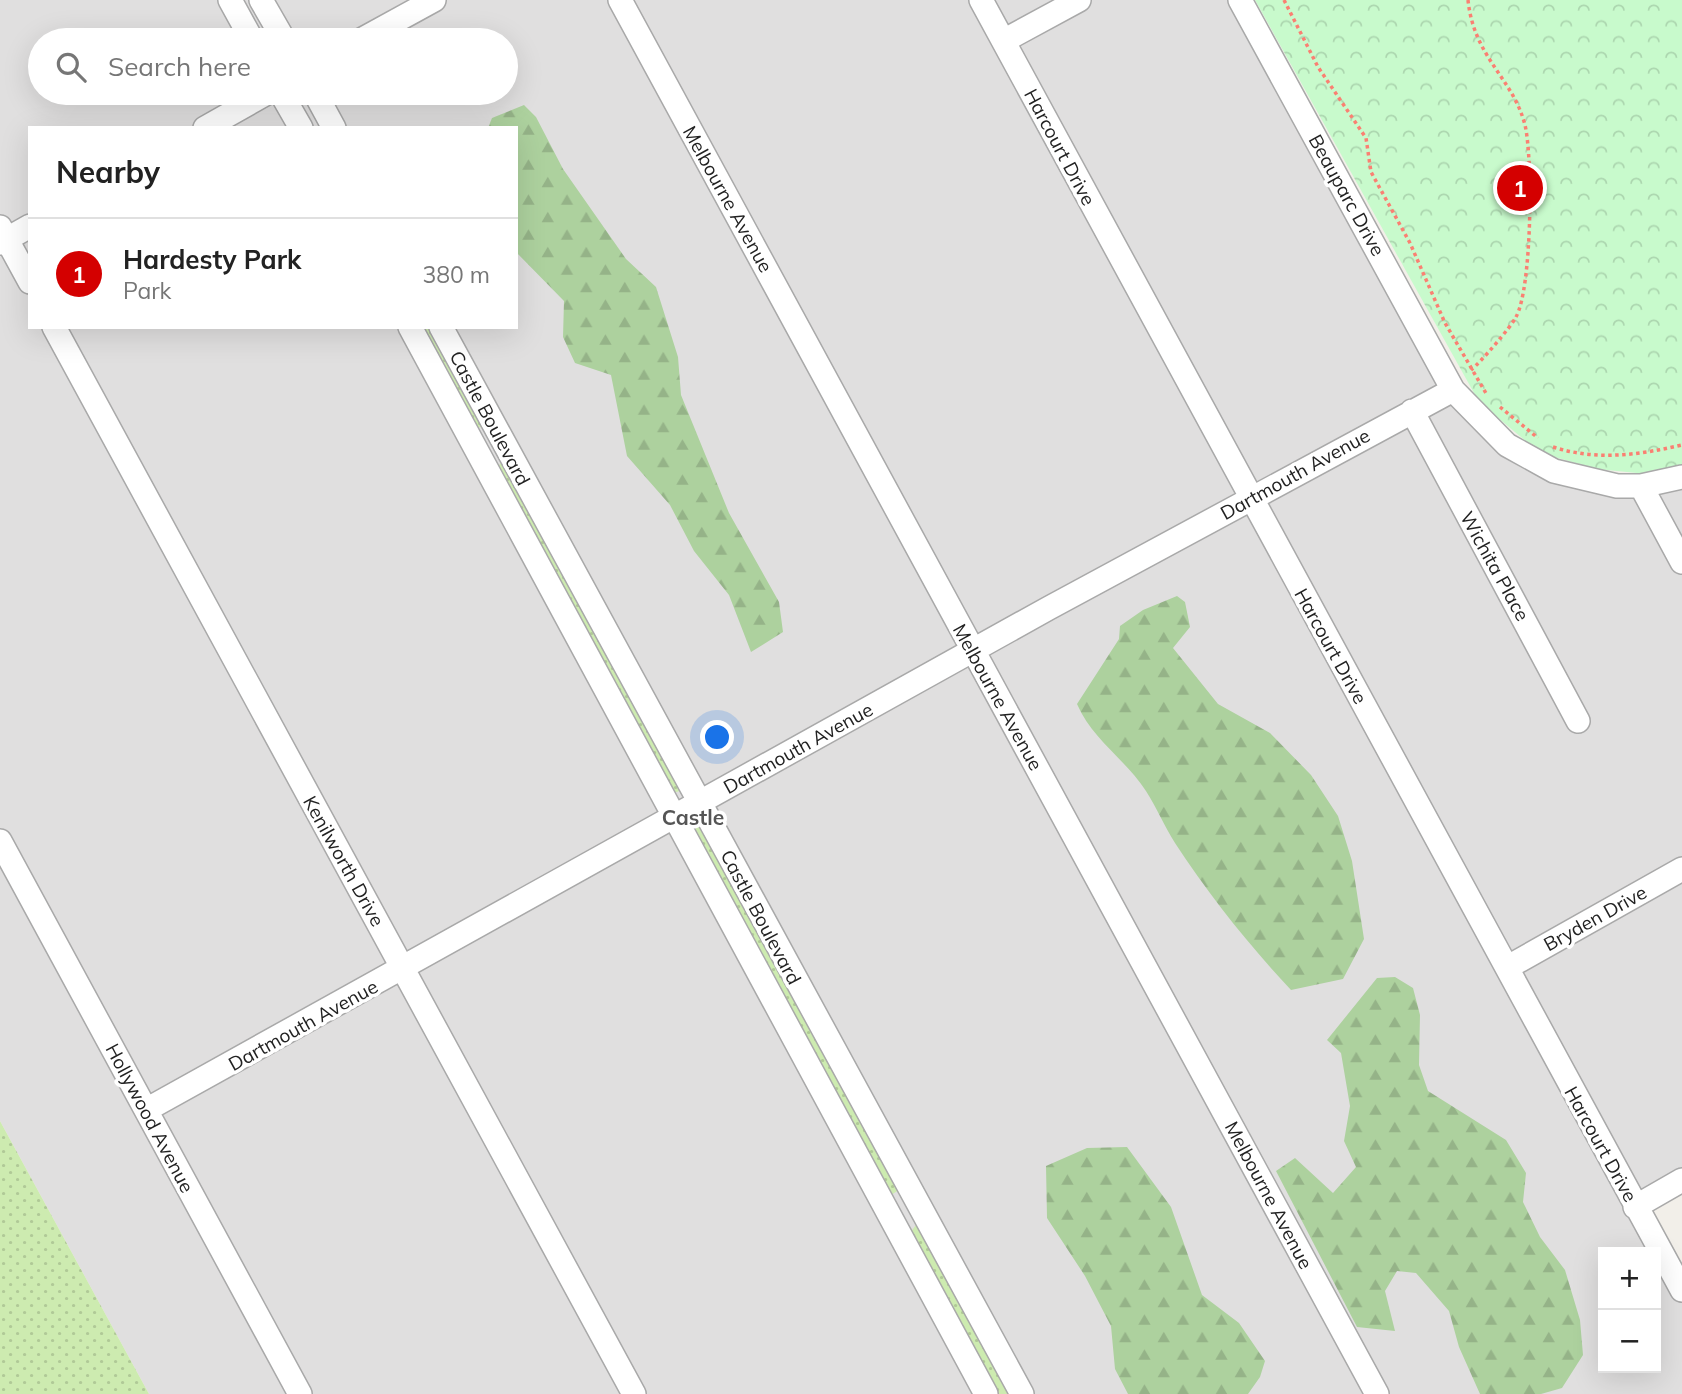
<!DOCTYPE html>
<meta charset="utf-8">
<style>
:root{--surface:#fff;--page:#f6f6f6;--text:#222;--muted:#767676;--line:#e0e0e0;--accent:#d40000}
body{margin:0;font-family:Mulish,sans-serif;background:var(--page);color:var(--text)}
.controls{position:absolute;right:21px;bottom:21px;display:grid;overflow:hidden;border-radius:0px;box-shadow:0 7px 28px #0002}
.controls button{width:63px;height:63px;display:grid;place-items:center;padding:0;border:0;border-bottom:2px solid var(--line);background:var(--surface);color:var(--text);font:35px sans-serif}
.you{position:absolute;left:718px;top:738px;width:24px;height:24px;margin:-18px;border:5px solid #fff;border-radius:50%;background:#1a73e8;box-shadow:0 0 0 10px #1a73e833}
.badge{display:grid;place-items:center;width:46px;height:46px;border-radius:50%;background:var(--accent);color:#fff;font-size:23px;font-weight:700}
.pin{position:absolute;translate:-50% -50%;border:4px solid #fff;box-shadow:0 2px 7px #0006}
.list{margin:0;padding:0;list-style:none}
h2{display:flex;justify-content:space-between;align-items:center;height:91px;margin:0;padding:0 28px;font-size:30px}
h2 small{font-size:23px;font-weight:400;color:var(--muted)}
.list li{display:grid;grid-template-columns:46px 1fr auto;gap:21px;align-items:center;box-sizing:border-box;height:112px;padding:0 28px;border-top:2px solid var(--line)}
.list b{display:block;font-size:26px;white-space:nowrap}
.list p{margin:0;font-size:23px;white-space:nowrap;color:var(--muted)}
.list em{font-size:23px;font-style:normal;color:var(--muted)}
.icon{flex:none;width:38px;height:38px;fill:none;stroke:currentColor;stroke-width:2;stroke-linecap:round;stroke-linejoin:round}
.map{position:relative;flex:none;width:1682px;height:1394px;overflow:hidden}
.search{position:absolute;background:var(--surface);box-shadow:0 7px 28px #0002;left:28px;top:28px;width:490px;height:77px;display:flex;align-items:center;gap:18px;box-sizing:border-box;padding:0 24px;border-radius:38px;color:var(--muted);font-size:26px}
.panel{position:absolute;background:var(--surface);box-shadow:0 7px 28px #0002;left:28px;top:126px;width:490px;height:203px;border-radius:0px}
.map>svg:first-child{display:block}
.residential{fill:#e0dfdf;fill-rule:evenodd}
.grass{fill:url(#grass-dots)}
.forest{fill:url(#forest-firs)}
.park{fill:url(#park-crowns)}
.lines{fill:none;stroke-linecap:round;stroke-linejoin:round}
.minor-casing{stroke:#a9a9a9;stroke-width:26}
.path{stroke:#fa8072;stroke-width:3.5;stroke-dasharray:3.5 3.5;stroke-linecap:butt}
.minor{stroke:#fff;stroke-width:23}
.labels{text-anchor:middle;stroke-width:7;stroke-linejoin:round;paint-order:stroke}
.street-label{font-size:19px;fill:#222;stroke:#fff}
.neighbourhood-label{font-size:21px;font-weight:bold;fill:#555;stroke:#fff}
</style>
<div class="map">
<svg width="1682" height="1394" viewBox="0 0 1682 1394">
<defs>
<pattern id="grass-dots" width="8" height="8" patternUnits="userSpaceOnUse" patternTransform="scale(1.75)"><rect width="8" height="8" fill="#cdebb0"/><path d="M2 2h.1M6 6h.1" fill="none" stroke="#b0c997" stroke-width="1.8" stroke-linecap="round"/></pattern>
<pattern id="forest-firs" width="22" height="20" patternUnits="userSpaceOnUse" patternTransform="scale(1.75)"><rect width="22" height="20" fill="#add19e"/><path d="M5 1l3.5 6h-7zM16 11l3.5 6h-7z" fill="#95b388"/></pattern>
<pattern id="park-crowns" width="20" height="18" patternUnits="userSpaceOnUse" patternTransform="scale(1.75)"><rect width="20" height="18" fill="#c8facc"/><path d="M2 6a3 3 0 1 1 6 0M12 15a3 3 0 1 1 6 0" fill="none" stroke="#acd6af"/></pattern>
</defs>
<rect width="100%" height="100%" fill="#f2efe9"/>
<path class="residential" d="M0,0h1240l139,254 117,182 88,44 98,-3v703l-46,27 46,83v104h-1533l-149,-273zM40,40h466v53h-466zM30,128h486v199h-486zM1603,1252h53v116h-53z"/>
<path class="grass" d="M420,327h15l49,97 -2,3 -6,1z
M502,462l180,328 -8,3 -178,-325z
M701,825l198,365 -8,5 -198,-365z
M0,1121l149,273h-149z
M916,1225l5,2 91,167h-15l-87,-161z"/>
<path class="forest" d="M524,105l12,12 27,52 63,90 30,28 22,70 3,38 48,118 50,89 4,30 -32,20 -22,-57 -35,-44 -24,-46 -43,-49 -16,-81 -36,-12 -12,-26 1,-36 -48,-49v-124h-28l4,-10z
M1177,596l8,6 5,25 -17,21 45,56 52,29 41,42 27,41 14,45 12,78 -21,40 -52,11c-43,-46 -82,-95 -116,-147 -11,-17 -18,-35 -29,-52 -21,-32 -54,-52 -69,-87l42,-65 1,-13 23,-16z
M1395,977l18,11 7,27 -1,50 9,26 78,49 20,33 -3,29 17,35 25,33 15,50 3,35 -21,33 -21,6h-61l-21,-47 -10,-36 -33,-38 -19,-2 -12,20 10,40 -38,-4 -81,-156 19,-13 38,35 23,-26 -12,-26 6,-35 -9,-53 -14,-13 50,-62z
M1127,1147l44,60 31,88 37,28 26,38 -5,16 -12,17h-120l-13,-25 -4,-43 -26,-50 -38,-58 -1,-52 41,-18z"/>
<path class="park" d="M1255,0h427v465l-35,9 -50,-5 -57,-16 -61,-51z"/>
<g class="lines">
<g class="minor-casing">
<path id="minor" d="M230,0l22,40
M261,0l23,40
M620,0l757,1394
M981,0l701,1290
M1240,0l213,390 54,55 47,26 63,15h24l41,-9
M361,40l73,-40
M1005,40l74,-40
M281,93l20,35
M315,93l19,35
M205,128l62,-35
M0,227l30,55
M0,243l30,-17
M54,327l580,1067
M410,327l576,1067
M441,327l581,1067
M1412,411l166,310
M1641,486l41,76
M0,841l300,553
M1508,967l174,-98
M146,1110l903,-502 404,-218
M1635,1207l47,-27"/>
</g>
<path class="path" d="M1284,0l34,67 48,71 5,34 39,71 35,80 42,72
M1468,0c6,58 45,78 57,125 8,34 7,163 -9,192 -5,10 -36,46 -45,53
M1500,407l38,31
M1553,447c44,14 85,8 129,-2"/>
<use href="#minor" class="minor"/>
</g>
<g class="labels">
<g class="street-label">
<text transform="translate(1060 147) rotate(62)" y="7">Harcourt Drive</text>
<text transform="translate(1347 195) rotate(61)" y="7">Beauparc Drive</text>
<text transform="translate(728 199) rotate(61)" y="7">Melbourne Avenue</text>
<text transform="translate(490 418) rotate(62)" y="7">Castle Boulevard</text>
<text transform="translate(1295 474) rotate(-29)" y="7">Dartmouth Avenue</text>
<text transform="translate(1495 566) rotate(61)" y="7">Wichita Place</text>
<text transform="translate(1331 646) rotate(61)" y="7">Harcourt Drive</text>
<text transform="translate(998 697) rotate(61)" y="7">Melbourne Avenue</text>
<text transform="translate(798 748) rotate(-29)" y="7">Dartmouth Avenue</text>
<text transform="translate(344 861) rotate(61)" y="7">Kenilworth Drive</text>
<text transform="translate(761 917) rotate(62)" y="7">Castle Boulevard</text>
<text transform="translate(1595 918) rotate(-29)" y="7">Bryden Drive</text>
<text transform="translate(303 1025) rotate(-29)" y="7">Dartmouth Avenue</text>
<text transform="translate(150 1118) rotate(62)" y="7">Hollywood Avenue</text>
<text transform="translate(1601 1144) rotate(61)" y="7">Harcourt Drive</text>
<text transform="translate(1269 1195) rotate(62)" y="7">Melbourne Avenue</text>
</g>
<g class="neighbourhood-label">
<text x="693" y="825">Castle</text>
</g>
</g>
</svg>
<div class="controls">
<button>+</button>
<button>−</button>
</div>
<div class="you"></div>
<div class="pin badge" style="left:1520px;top:188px">1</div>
<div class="search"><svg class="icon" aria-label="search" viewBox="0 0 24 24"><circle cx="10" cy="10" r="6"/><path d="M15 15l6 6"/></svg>Search here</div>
<section class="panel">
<h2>Nearby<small></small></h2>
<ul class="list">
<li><span class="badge">1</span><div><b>Hardesty Park</b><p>Park</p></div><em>380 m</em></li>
</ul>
</section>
</div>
